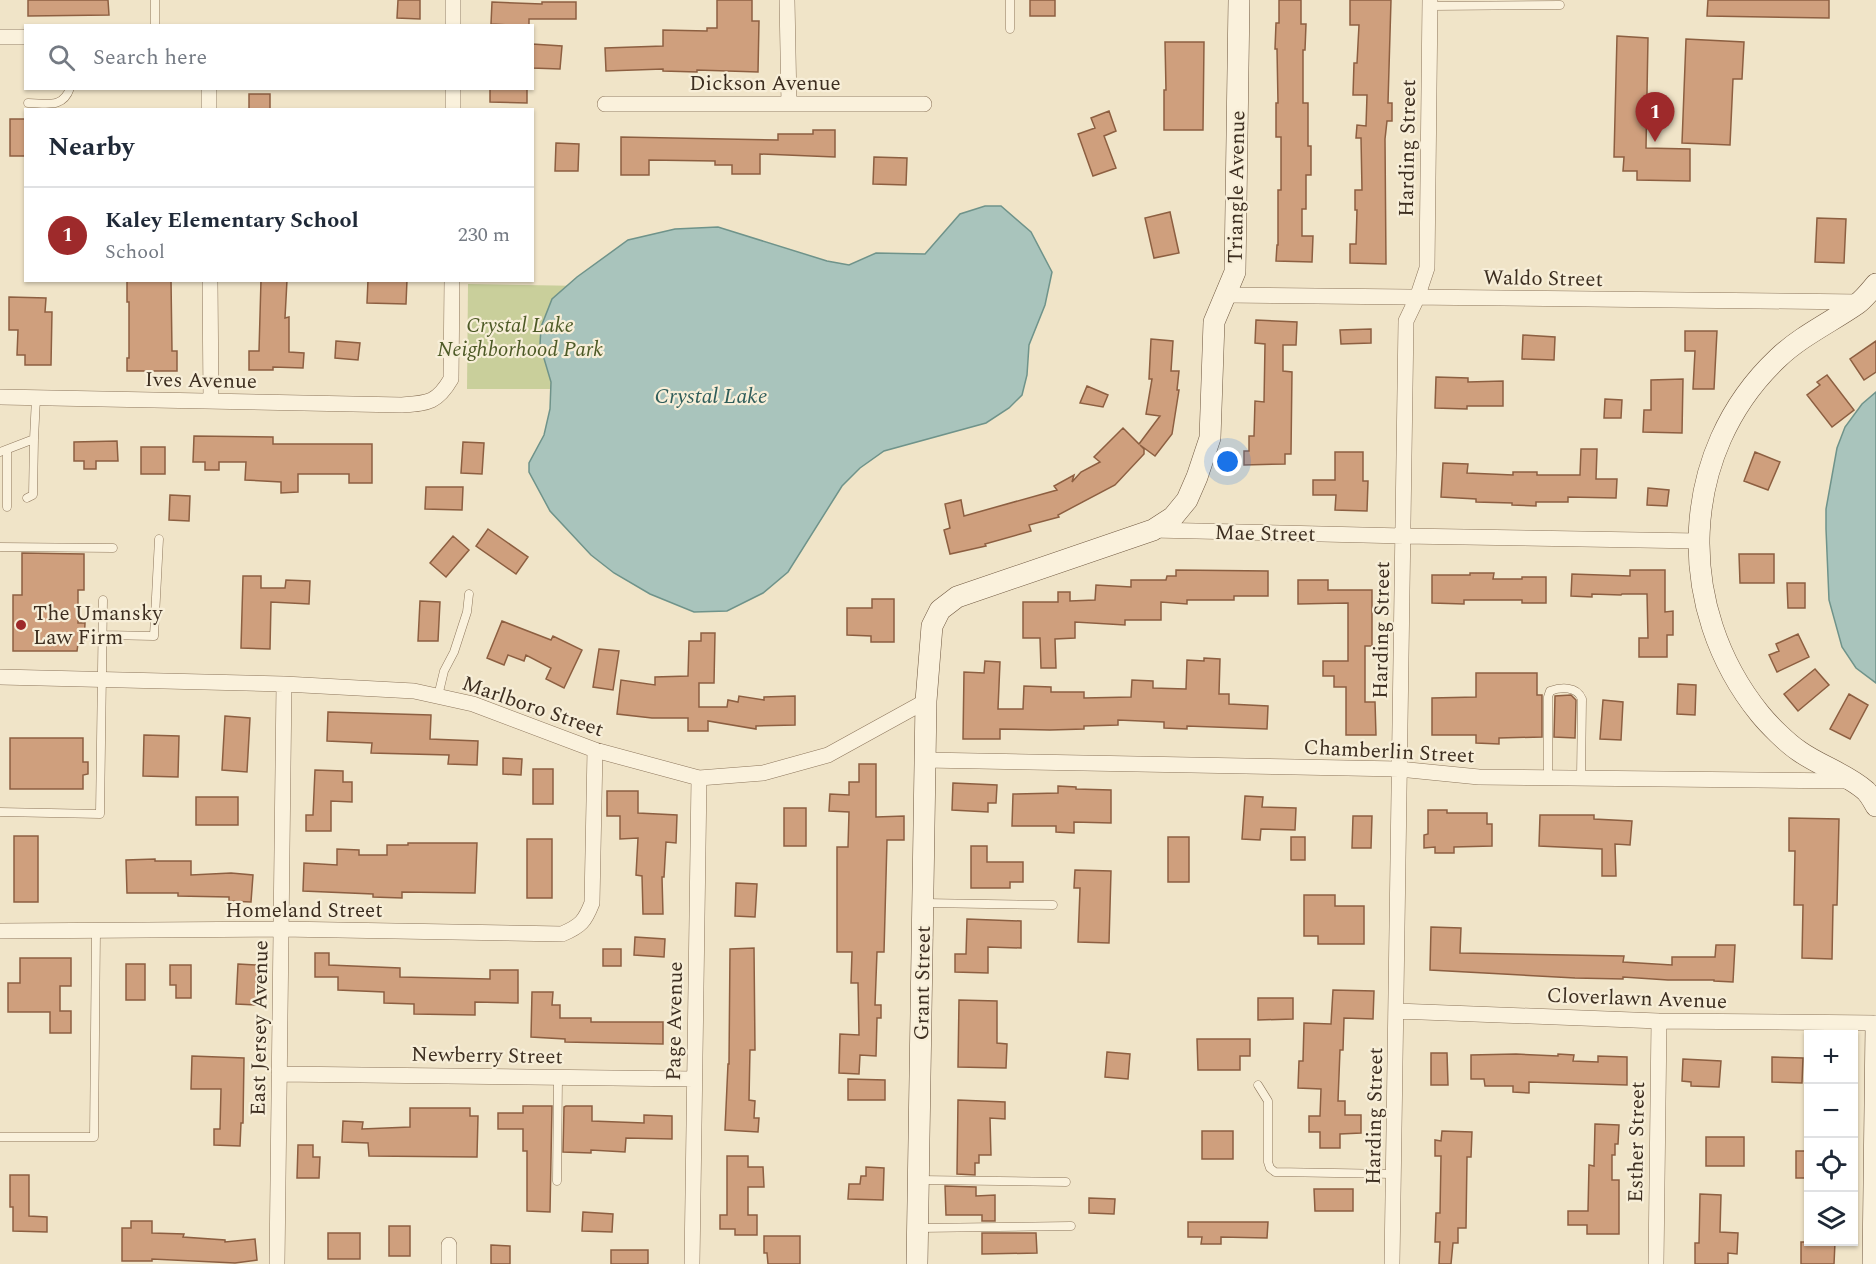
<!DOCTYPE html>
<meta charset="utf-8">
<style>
:root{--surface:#fff;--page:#f6f6f7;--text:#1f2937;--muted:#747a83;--line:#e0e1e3;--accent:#9e2a2b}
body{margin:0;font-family:Spectral,serif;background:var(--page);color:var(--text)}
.controls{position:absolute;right:18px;bottom:18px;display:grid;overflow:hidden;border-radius:0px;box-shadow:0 2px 4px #0004}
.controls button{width:54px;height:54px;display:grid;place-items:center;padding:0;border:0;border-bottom:2px solid var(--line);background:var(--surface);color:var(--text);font:30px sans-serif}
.you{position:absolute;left:1228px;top:462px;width:21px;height:21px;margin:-15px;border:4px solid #fff;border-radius:50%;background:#1a73e8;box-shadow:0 0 0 9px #1a73e833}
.badge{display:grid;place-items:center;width:39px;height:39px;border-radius:50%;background:var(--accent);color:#fff;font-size:20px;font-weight:700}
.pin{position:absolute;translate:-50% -50px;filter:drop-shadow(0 2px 3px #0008)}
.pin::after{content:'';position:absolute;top:32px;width:21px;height:18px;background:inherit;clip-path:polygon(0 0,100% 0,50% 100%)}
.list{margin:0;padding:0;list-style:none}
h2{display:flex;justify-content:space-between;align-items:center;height:78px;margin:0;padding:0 24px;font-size:26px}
h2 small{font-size:20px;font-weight:400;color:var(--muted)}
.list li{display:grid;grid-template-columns:39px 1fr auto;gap:18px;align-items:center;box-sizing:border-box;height:96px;padding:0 24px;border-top:2px solid var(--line)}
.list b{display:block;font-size:22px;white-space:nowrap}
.list p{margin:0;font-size:20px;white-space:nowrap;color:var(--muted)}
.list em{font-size:20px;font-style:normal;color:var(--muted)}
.icon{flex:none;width:33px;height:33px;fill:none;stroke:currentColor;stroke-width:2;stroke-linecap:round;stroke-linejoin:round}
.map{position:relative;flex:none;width:1876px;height:1264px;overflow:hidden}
.search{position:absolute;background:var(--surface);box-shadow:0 2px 4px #0004;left:24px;top:24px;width:510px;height:66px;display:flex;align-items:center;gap:15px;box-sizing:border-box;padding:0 21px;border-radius:0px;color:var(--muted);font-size:22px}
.panel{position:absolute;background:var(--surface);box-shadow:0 2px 4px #0004;left:24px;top:108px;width:510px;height:174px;border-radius:0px}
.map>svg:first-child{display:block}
.green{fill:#c9cf9b}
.water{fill:#a9c4bc;stroke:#6f938a;stroke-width:1.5}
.building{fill:#cf9f7d;stroke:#8d5f41;stroke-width:1.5}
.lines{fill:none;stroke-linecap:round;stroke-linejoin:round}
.lane-casing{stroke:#8d765c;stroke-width:9}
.street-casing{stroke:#8d765c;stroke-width:16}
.secondary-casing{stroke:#6f573f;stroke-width:22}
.lane{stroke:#faf1dc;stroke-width:8}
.street{stroke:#faf1dc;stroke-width:15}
.secondary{stroke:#faf1dc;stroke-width:21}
.poi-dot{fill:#9e2a2b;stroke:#f7eed8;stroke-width:2}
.labels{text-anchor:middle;stroke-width:4.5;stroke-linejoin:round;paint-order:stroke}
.street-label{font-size:21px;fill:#3d2e20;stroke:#f7eed8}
.park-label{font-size:21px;font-style:italic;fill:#4d5a26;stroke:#f7eed8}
.poi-label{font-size:21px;fill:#3d2e20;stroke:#f7eed8;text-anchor:start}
.water-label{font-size:22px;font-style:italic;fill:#2f5d5a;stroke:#f7eed8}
</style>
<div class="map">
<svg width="1876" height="1264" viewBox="0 0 1876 1264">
<rect width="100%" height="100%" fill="#f0e4c8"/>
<path class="green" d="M468,284l179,3 -55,102h-125z"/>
<path class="water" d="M985,206h16l30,26 21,40 -7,33 -16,40 -2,30 -5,20 -13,13 -23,15 -102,28 -24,17 -18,18 -54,86 -25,21 -36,18 -33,1 -44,-18 -36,-21 -23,-18 -41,-44 -21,-39v-9l15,-28 6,-26 1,-27 -11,-37 1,-18 11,-28 25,-22 51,-37 47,-11 43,-2 109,34 22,4 27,-12 49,1 35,-40z
M1876,392v291l-20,-15 -14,-21 -13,-47 -3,-71v-20l11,-61 8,-21 17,-23z"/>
<path class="building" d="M28,0h80l1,15 -81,1z
M398,0h22v19l-23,-1z
M717,0h35v21h7l-1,51 -61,-2v2l-34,-1v-2l-57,2 -1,-23 58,-2v-16l44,1v-3h10z
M1030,0h25v16h-25z
M1279,0h22v24h5l-1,26h-2v53h5v43h3v29h-5v34h-4v27h11l-1,26 -36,-1 1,-16h1v-55h3v-53h-5v-34h2l-1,-54h-2l1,-26h3z
M1350,0h41l-3,103h4v18h-5l-2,18 1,125 -36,-1v-19h6l1,-34h-2v-20h7l-1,-52h-5l1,-13 9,1 1,-31h-14l1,-32h3l2,-38h-9z
M1708,0h121v18l-122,-2z
M492,2l50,2v-2h34v17h-47v7l-38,-2z
M1617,36l31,2 -2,110 44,1v32l-53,-1v-9h-14l1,-14h-10z
M1686,39l58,3 -2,37h-9l-3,66 -48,-2z
M1165,42h39l-1,88h-39v-40h2z
M532,44l30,2 -2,23 -28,-1z
M490,88h37v15l-37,-1z
M249,94h21v16h-21z
M1109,111l7,20 -12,5 12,32 -23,8 -15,-42 17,-6 -4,-10z
M10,119h16v37h-16z
M813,130h22v27l-75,-3v20h-28v-9h-17v-4l-66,-1v15h-28v-38l157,3v-6h35z
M556,143l23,1 -1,27h-23z
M874,157l33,1 -1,27 -33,-1z
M1170,212l9,41 -25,5 -9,-40z
M1817,218l29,1 -2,44 -29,-1z
M127,280h44l1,71h5v20h-50v-13h2v-56h-2z
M261,280h26l-2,38 4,-1v35l15,1 -1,15 -30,-1v3h-24v-19h10z
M368,280h39l-1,24 -39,-1z
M9,297l37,1 -1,14h7l-1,53h-26v-10h-8l1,-25h-9z
M1256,320l41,2 -1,23h-13v26l9,1 -1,82h-6v10l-41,1v-14h5v-15h5l1,-35 9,1 1,-58 -10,-1z
M1371,329v14l-30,1 -1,-14z
M1685,331h32l-3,58h-21l2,-38h-10z
M1523,335l32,2 -1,23 -32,-1z
M1151,339l22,2 -2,30h8l-2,19h2l-7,44 -17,22 -15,-11 4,4v5l-29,31 -57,30 1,2 -30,8 2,6 -46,13 1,2 -36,8 -6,-24 6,-2 -5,-24 16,-4 3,16 93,-26 -3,-4 20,-11 -2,7 9,-10 19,-10 -6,-5 29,-29 16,16 21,-28 -14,-2 6,-35h-3z
M336,341l24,2 -2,17 -23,-2z
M1876,341v31l-12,8 -14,-21z
M1827,375l27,35 -22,17 -25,-32 13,-10 -3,-3z
M1436,377l32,1v4l35,-1v25h-36v3l-32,-1z
M1683,379l-1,54 -39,-1 1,-22h7v-30z
M1087,386l21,9 -5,12 -23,-4z
M1605,399l17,1 -1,18h-17z
M194,436l79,1v7h99v39h-23v-9h-51v18l-17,1v-11l-36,-2 1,-18h-27v8h-14v-8h-12z
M117,441l1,20h-22v8h-12v-8h-10v-19z
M463,442l21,1 -2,31 -21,-1z
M141,447h24v27h-24z
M1581,449h16l-1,30h21l-1,19 -48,-1v5h-32v4l-24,-1v-2l-36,-1v-3l-35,-2 2,-34 25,1 -1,9 46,2v-3h24v3h43z
M1335,452h28v29h5l-1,30 -32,-1 1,-15h-23v-15h22z
M1755,452l25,10 -12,28 -24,-9z
M426,487h37l-1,23 -37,-1z
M1648,488l21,2 -2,16 -20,-1z
M170,495l20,1 -1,25 -20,-1z
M488,529l40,28 -12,17 -40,-28z
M453,536l16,14 -23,27 -16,-14z
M22,553l62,1v36h-6v33h7l-1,21h-6l-1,7h-64v-56h9z
M1739,554h35v29h-34z
M1176,570l92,1v25h-34v4h-47v4l-26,-2v18h-36v5l-50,-3v16l-20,1 1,29h-15l-1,-30h-17v-36h35v-10h12v9l25,-1 1,-15 35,2v-7h35l1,-4h9z
M1630,570h35v42l8,-1v24h-6v22h-28v-19h9l-1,-44h-25l-1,1 -29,-1v3l-21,-1 1,-22 58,2z
M1470,573h24l-1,6h29v-2h24v26h-24v-3h-58v4l-32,-1v-28h38z
M243,576h18v12h24l1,-8 24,1 -1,23 -38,-2 -1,47 -29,-1z
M1298,580h30v10h44v56h-7v56h10l1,33h-30v-48h-12v-11h-11v-15h25v-58l-50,1z
M1787,583h18v25h-17z
M872,599h22v43h-23v-6l-24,-1v-27h25z
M420,601l20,1 -2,39h-20z
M502,621l49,19 2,-4 29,14 -18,38 -18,-9 5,-11 -25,-13 -2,6 -16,-6 -4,10 -17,-7z
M701,633h14l-1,50h-15v24h28l1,-7 10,2 1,-6 25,4v-3l31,-1v29l-39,1v3l-48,-8v10h-20v-13h-36l-35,-4 4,-34 34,5v-8l33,-1 1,-35h12z
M1798,634l11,23 -32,15 -8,-17 10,-4 -3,-7z
M599,649l20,2 -6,39 -20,-3z
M1204,658l16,1 -1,35h10v10l39,2 -1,23 -80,-3v3l-23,-1v-6l-46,-2v5l-34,1v3l-34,1 -50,-1v10h-37l1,-67 20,1 1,-12 15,1 -2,47h25l1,-23 27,1v5h33v6l47,-1 1,-17 21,1v7l33,1 1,-29 17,1z
M1815,669l14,16 -31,26 -14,-17z
M1476,673h61v22h5v42l-43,1v6l-23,-1v-8h-44v-37l44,-1z
M1678,684l18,1 -1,30 -18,-1z
M1849,694l19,11 -18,34 -20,-10z
M1571,695l5,5 -1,38 -21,-1 1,-41z
M1603,700l20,2 -2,38 -21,-1z
M328,712l103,3 -1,24 48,2 -1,24 -29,-1 1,-9 -78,-2 1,-10 -45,-2z
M225,716l25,2 -3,54 -25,-2z
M144,735l35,1 -1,41 -35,-1z
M10,738h73v24h5v12l-5,1v14h-73z
M503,758l19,1 -1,16 -18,-1z
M859,764h17v53l28,-1v24h-17l-3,112h-7l-2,53h6v13h-4l-1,38 -16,-1 -1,19 -20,-1 1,-39 19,1 -1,-52h-7l1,-31h-15v-105h11l1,-35 -20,-1 1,-17 19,1v-13h10z
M533,769h20v35h-20z
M315,770l28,1v11h9v20l-21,-1v30h-25v-16h7z
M953,783l44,2 -1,18h-8v9l-36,-2z
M1058,786l18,1v2l35,1v33l-37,-1v11l-18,-1v-6h-44l1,-32 45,-1z
M607,791h31v22l39,2 -1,28 -10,-1 -2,35h-2l1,37h-20l-1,-38 -6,-1 2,-37 -18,1v-23h-13z
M1245,796l18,1 -1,10 34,1 -1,22 -34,-1 -1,11 -18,-1z
M196,797h42v28h-42z
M784,808h22v38h-22z
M1428,810h19v3h40v11h5v22l-38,1v6h-19v-6l-11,1v-13l4,-1z
M1540,815h54v4l38,2 -2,24 -15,-1 1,32h-14v-27l-63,-3z
M1353,816h19l-1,32h-19z
M1789,818l50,1 -2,86h-4l-1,54 -30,-1 1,-53h-9l1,-54h-6z
M14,836h24v66h-24z
M1168,837h21v45h-21z
M1291,837h14v23h-14z
M527,839h25v59h-25z
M408,843h69l-2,50 -73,-1v6l-29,-1v-3l-70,-3 1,-28 33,2v-16l22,1v5h28v-10h21z
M971,846h16v16h36v20h-13v6h-39z
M155,859v2h36v14l40,-2 22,2 -2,27 -22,-1v-4l-51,-1v-3h-51l-1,-33z
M1075,870l36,1 -2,72 -31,-1 2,-54h-6z
M736,883l21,1 -2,33 -20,-1z
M1304,895h31v11h29v38h-46v-8h-14z
M967,919l54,2v27l-33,-1v26l-33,-1v-18h11z
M1431,927l30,1 -1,25 164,3 -1,6 49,3v-8h43l1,-12h19l-2,37 -19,-1v-1h-46l-45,-3v2l-48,-1 -145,-8z
M635,937l30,2 -1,18 -30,-2z
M754,948l1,102h-5l-1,50 6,1 -1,17h5l-1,14 -33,-2 3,-66h1l1,-115z
M603,949h18v17h-18z
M315,953h14v12l71,3v9l90,2v-9h28v33l-43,-1v13l-61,-1v-10l-30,-1v-11l-46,-2v-13h-23z
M20,958h51v28h-11v25h11v22h-21v-21h-42v-29h12z
M126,964h19v36h-19z
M238,964l20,1 -2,40 -20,-1z
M170,965h21v33h-15v-13h-6z
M1333,990l41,1 -1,28 -29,-1 -1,32h-3l-2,51h7v14h16v18l-21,1v14h-20v-16h-11v-16h11l1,-27 -23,-1 1,-27h4l1,-38 27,1z
M532,992h21l-1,13h8v13h31v4h72v22l-98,-2v-3l-34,-2z
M1258,998h35v21l-35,1z
M959,1000l38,1v42l10,1 -1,24 -48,-1z
M1197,1039h53v17h-10v14h-42z
M1107,1052l23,2 -2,25 -23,-2z
M1431,1053h16l1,32h-17z
M1516,1054l42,2v-2l16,1 -1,6 25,1v-6l29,1v28l-98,-3v11l-16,-1v-6h-28l-1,-7h-13v-24z
M192,1056l52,2 -1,65h-2l-1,23 -26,-1v-16h6l1,-40h-30z
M1772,1057l31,1 -1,25 -30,-1z
M1683,1059l38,2 -2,26 -28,-1v-4l-9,-1z
M848,1079l37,1v20h-37z
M958,1100l47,2v17l-15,-1 1,37h-12v8h-4v12l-18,-1z
M523,1106h29l-2,106 -23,-1v-60h-4v-22h-25v-16h25z
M566,1106h26v15l52,2v-8l28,1v23l-46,-1 -1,14 -34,-2v3l-28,-1 1,-45z
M410,1108h60v8h8l-1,41 -108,-1 -1,-13 -26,-1 1,-21 20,1 -1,7 48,-2z
M1595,1124l24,1 -1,19h-3v11h-3v25h7v54h-32v-9h-19v-14h20l1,-46 5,1z
M1202,1131h31v28h-31z
M1442,1131l30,1 -1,25h-4l-1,71h-8v15h-5l-2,21h-12l1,-22h-5l1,-29h4l1,-57h-6v-16l6,1z
M1706,1137h38v29h-38z
M298,1145h15v12h7l-1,21h-22z
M1796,1151h13v27h-13z
M727,1156h21v11h15l1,20h-16v28h9v20h-22v-6h-15v-14h7z
M866,1167l18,1 -1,32 -35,-1 1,-15h11l1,-8h5z
M10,1175h19v41l18,1v15l-34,-1v-24h-3z
M945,1186l31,1v9l19,-1v26h-13v-6h-36z
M1314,1189h39v22h-38z
M1700,1194l21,1 -1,37 18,1 -1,21 -9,-1v11h-33v-21h4z
M1089,1198l26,1 -1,15 -25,-1z
M583,1212l30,2 -1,18 -30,-1z
M131,1221h21v12l32,1 -1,3 42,3v2l30,-3 2,21 -22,3 -83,-4v2h-30v-33h9z
M1188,1222h80l-1,16 -46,-1v7h-20l1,-7h-14z
M389,1226h21v30h-21z
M328,1233h32v26h-32z
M982,1233h54l1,20 -55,1z
M764,1236h36v28h-32l-1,-11h-3z
M1801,1242h34l-1,22h-33z
M491,1245l19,1v18h-19z
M611,1250h37v14h-37z"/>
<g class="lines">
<g class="lane-casing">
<path id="lane" d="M1430,6l130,-1
M155,26v-26
M1010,29v-29
M28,103c18,0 35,6 42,-15
M34,439l2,-41
M7,450v57
M0,452l34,-13 -1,56 -6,3
M0,547l113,1
M103,635l51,1 5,-97
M438,696l6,-25 10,-19 13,-40 2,-18
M1548,778v-81l2,-6c11,-4 27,-5 32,8l-1,79
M0,812l100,2 3,-214
M924,903l129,2
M1258,1085l10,16v61l2,6 5,4 119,2
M0,1137h94l2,-206
M920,1180l146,2
M557,1181l1,-104
M919,1228l152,-2"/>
</g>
<g class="street-casing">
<path id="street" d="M787,0l2,104
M453,26v-26
M0,37h26
M209,88v22
M605,104h319
M453,110v-22
M210,280l1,121
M1227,295l632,7
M0,397l402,8c26,-2 35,-2 49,-26l1,-99
M1153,530l251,6 294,5
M0,677l284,7 130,7 59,13 122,46 104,28 64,-5 65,-18 98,-54
M925,760l474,9 80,8 369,4
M0,931l281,-2 281,5c19,-8 23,-13 30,-31l3,-153
M1396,1011l263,10 217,2
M279,1074l415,5
M277,1264l7,-580
M449,1264v-19
M692,1264l7,-486
M1392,1264l14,-943 11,-23 10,-30 3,-268
M1656,1264l3,-243"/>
</g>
<g class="secondary-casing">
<path id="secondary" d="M1876,284c-6,7 -12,15 -19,20 -26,18 -56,32 -79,54 -100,94 -104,250 -18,356 9,11 27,29 39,37 21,15 48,23 67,40 4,4 7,10 10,15
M917,1264l9,-563 6,-75 8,-16 17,-13 196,-67 20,-13 14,-17 10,-23 13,-39 4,-116 21,-50 4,-272
M1873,1264l3,-238"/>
</g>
<use href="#lane" class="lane"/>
<use href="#street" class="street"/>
<use href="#secondary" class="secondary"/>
</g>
<circle class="poi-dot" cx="21" cy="625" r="6"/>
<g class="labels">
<g class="street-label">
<text x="765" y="90">Dickson Avenue</text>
<text transform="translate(1407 148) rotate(-89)" y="7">Harding Street</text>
<text transform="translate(1236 187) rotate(-89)" y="7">Triangle Avenue</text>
<text transform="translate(1543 278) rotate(1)" y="7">Waldo Street</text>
<text transform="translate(201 380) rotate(1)" y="7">Ives Avenue</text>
<text transform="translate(1265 533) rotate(1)" y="7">Mae Street</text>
<text transform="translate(1381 630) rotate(-89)" y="7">Harding Street</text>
<text transform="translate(533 706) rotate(19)" y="7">Marlboro Street</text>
<text transform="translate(1389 751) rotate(3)" y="7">Chamberlin Street</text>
<text x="304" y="917">Homeland Street</text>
<text transform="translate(922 983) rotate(-89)" y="7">Grant Street</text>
<text transform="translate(1637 998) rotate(2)" y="7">Cloverlawn Avenue</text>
<text transform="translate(674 1021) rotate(-89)" y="7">Page Avenue</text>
<text transform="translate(259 1028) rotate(-89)" y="7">East Jersey Avenue</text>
<text transform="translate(487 1055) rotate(1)" y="7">Newberry Street</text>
<text transform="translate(1374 1116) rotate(-89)" y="7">Harding Street</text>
<text transform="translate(1636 1142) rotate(-89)" y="7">Esther Street</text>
</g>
<g class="park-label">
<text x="520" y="332">Crystal Lake<tspan x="520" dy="24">Neighborhood Park</tspan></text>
</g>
<g class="poi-label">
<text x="33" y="620">The Umansky<tspan x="33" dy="24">Law Firm</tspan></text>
</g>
<g class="water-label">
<text x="711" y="403">Crystal Lake</text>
</g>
</g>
</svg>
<div class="controls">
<button>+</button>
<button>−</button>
<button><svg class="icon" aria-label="locate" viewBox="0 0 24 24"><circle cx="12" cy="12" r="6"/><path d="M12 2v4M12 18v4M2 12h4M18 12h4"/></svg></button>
<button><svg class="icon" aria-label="layers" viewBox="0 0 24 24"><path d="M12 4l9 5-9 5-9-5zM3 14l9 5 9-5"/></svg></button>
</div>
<div class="you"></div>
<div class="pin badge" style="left:1655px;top:142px">1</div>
<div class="search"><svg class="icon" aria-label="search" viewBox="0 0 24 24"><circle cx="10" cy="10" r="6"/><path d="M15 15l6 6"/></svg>Search here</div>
<section class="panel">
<h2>Nearby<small></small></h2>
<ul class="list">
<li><span class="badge">1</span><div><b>Kaley Elementary School</b><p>School</p></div><em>230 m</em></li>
</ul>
</section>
</div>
